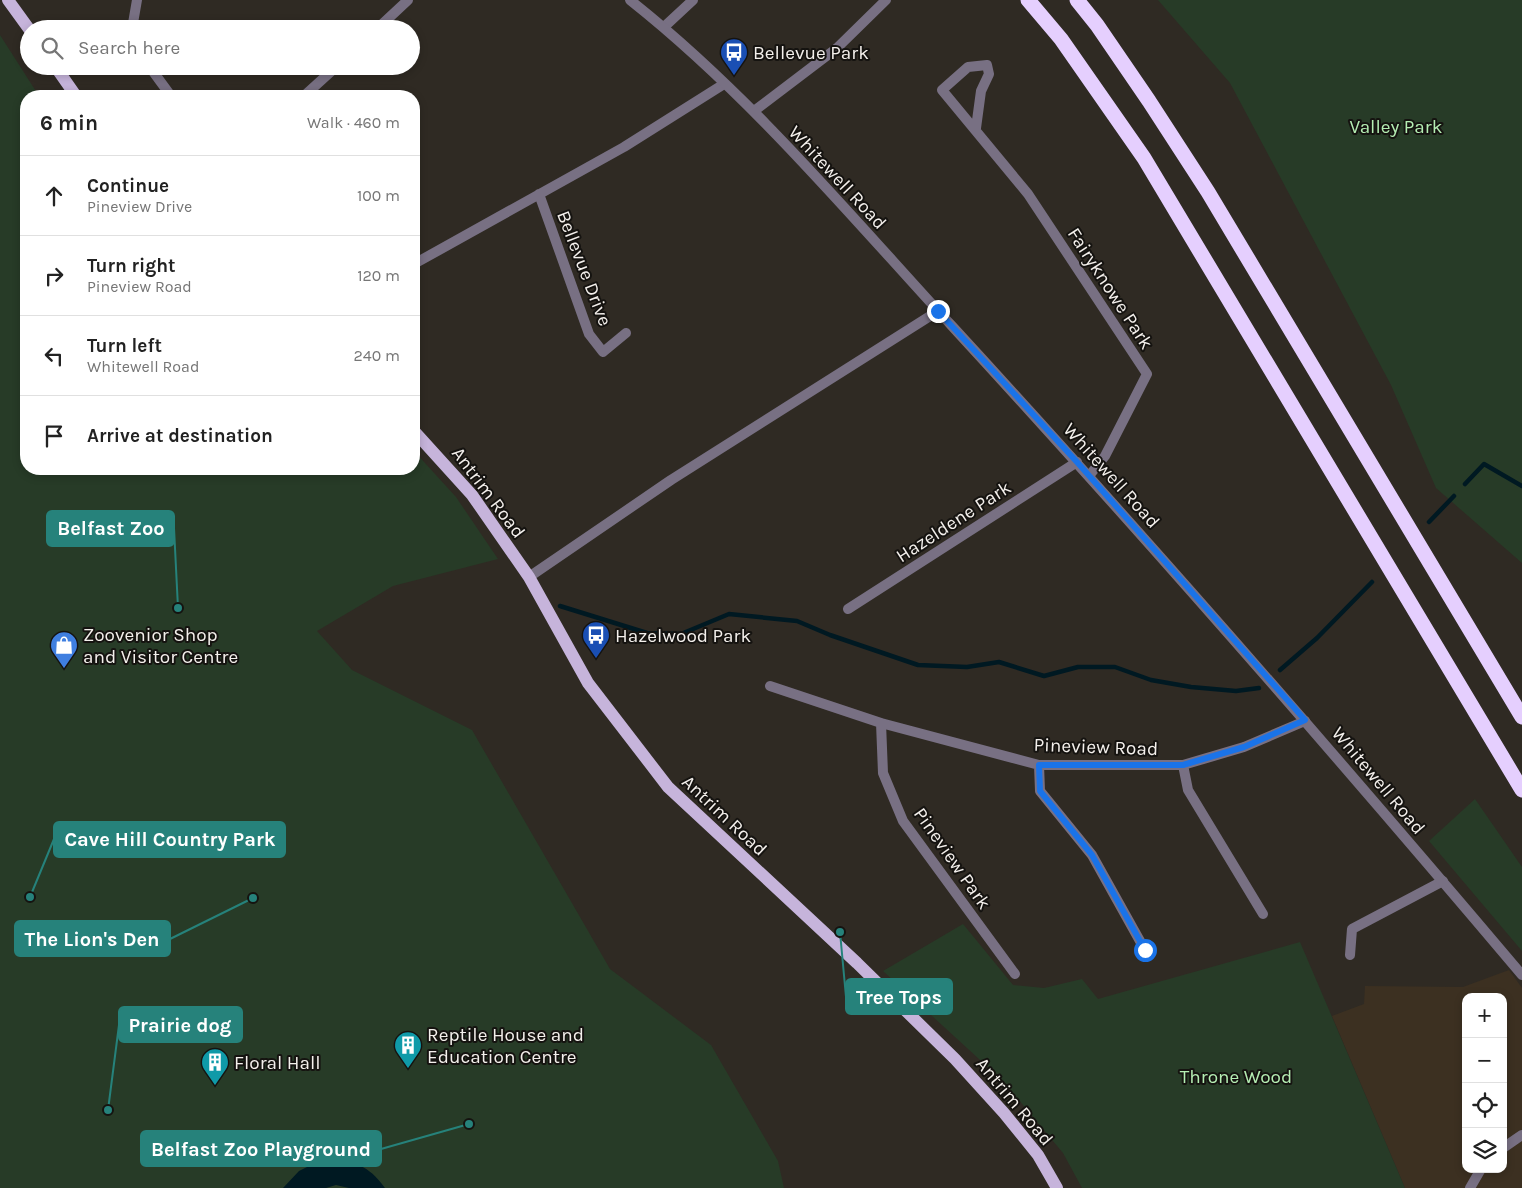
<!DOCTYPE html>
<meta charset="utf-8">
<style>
:root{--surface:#fff;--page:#f6f6f6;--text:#222;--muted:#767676;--line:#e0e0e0}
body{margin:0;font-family:Karla,sans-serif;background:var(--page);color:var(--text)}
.controls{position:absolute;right:15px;bottom:15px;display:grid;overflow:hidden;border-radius:10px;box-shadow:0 2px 8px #0003}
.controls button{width:45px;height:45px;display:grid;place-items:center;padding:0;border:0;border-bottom:1px solid var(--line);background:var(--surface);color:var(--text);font:25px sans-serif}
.stop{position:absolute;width:15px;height:15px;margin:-11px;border:4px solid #1a73e8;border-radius:50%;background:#fff}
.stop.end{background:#1a73e8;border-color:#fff;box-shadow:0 1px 5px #0008}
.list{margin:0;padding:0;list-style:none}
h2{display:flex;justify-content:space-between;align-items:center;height:65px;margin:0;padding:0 20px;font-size:21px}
h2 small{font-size:16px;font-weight:400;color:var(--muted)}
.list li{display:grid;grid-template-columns:32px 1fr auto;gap:15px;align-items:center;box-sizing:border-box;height:80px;padding:0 20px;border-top:1px solid var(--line)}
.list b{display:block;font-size:19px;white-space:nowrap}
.list p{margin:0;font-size:16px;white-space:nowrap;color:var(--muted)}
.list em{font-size:16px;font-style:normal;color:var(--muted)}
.icon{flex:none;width:28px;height:28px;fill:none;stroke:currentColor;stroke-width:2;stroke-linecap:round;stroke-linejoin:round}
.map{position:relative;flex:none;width:1522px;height:1188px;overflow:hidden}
.search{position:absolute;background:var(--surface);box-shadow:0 2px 8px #0003;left:20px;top:20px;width:400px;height:55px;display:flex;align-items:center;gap:12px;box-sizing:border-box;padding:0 18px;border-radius:28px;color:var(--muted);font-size:19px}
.panel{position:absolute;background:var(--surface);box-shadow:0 2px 8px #0003;left:20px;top:90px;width:400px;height:385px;border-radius:20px}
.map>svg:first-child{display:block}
.commercial{fill:#3c3021;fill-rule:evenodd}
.green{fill:#273b27}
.water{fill:#001922}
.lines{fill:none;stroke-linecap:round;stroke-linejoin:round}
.stream{stroke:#001922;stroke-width:4.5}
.minor{stroke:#787083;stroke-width:10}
.tertiary{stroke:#787083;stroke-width:10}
.primary{stroke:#c6b4db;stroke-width:12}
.motorway{stroke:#e5cffe;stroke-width:15}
.route{stroke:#1a73e8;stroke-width:6}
.labels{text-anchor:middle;stroke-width:4;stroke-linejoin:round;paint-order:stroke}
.poi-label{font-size:19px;fill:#f4f0ec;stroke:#151310;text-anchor:start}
.park-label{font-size:19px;fill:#b5eeb3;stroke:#151310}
.street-label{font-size:19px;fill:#f4f0ec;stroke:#151310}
.leader{fill:none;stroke:#26827b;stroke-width:2}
.callout-dot{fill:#26827b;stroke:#151310;stroke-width:2}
.callout{fill:#26827b;stroke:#26827b;stroke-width:2}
.callout-label{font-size:20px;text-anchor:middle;font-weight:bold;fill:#fff}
</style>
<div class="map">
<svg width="1522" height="1188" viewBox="0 0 1522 1188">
<rect width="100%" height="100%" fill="#2f2a23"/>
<path class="commercial" d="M1509,970l13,18v200h-117l-73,-172 32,-12 1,-18 98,1zM1466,997h37v172h-37z"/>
<path class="green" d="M1158,0h364v563l-86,-75 -45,-103 -161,-302z
M0,35l39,61h-13v373h388v-18l42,46 42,62 -105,27 -76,45 35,39 120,60 138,239 101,76 67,116 6,27h-784z
M1475,799l47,68v84l-93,-110z
M963,924l50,61 31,3 38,-9 16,20 202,-57 105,246h-323l-19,-35 -60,-72 -120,-110z"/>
<path class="water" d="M317,1162c33,0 47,-3 68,26h-36l-13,-3 -10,3h-43l16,-17z"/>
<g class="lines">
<path class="stream" d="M1465,484l19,-20 38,22
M1429,522l25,-26
M560,606l87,27 34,1 48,-20 68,7 33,14 88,30 49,2 32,-5 45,14 34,-9h37l36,13 40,7 45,4 23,-3
M1280,670l37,-32 55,-56"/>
<path class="minor" d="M664,27l29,-27
M132,29l5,-29
M377,29l31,-29
M149,66l22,30
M304,96l33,-30
M754,111l83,-63 49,-48
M976,128l5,-37 8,-17 -2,-9 -19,2 -26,23 86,104 119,180 -42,82 -16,20
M539,194l50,140 14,18 23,-19
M414,264l210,-117 100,-63
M529,577l142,-97 267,-169
M848,609l229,-147
M770,686l111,37 158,42h144l61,-18 61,-26
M881,723l2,50 20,48 112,153
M1039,765l1,26 52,64 53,95
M1183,765l5,25 75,124
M1350,955l2,-26 91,-48
M1503,1148l19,-13
M1470,1188l11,-19"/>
<path class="tertiary" d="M630,0c120,95 219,214 322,326 195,212 384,429 570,649"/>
<path class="primary" d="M8,0l21,29
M55,66l21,30
M414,431l58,64 57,82 59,106 80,104 189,176 98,96 49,54 34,42 19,33"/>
<path class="motorway" d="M1028,0l33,39 83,119 378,632
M1077,0l20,25 52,76 59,91 314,525"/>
</g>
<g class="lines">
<path class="route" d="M938,311l139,151 228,258 -61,27 -61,18h-144l1,26 52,64 53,95"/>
</g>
<defs>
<g id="bus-pin" transform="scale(1.4375)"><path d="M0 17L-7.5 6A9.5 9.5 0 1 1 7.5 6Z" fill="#1a4fb4" stroke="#151310"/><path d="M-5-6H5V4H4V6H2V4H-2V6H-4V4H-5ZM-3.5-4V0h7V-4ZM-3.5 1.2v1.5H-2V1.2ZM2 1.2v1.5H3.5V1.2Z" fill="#fff"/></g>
<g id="shop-pin" transform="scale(1.4375)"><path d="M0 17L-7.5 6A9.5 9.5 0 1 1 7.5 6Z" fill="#3f7fe0" stroke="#151310"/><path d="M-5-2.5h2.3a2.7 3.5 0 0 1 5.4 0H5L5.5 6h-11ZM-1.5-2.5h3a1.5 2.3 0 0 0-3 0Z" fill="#fff"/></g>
<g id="building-pin" transform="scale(1.4375)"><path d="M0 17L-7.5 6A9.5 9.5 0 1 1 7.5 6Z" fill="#0f9aa8" stroke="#151310"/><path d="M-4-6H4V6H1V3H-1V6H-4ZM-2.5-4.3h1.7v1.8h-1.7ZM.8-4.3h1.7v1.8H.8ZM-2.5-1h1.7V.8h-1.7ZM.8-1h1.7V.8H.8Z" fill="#fff"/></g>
</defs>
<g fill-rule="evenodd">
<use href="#bus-pin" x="734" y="52"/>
<use href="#bus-pin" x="596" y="635"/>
<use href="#shop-pin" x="64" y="645"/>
<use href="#building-pin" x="408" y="1045"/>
<use href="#building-pin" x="215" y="1062"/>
</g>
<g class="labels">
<g class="poi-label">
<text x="753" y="59">Bellevue Park</text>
<text x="83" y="641">Zoovenior Shop<tspan x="83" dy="22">and Visitor Centre</tspan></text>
<text x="615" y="642">Hazelwood Park</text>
<text x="427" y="1041">Reptile House and<tspan x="427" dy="22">Education Centre</tspan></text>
<text x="234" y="1069">Floral Hall</text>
</g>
<g class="park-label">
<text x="1396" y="133">Valley Park</text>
<text x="1236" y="1083">Throne Wood</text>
</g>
<g class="street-label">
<text transform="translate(838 177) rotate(47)" y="7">Whitewell Road</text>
<text transform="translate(585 268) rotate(69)" y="7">Bellevue Drive</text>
<text transform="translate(1111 288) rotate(57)" y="7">Fairyknowe Park</text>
<text transform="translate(1112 475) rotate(48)" y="7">Whitewell Road</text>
<text transform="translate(489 492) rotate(53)" y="7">Antrim Road</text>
<text transform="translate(953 521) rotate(-33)" y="7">Hazeldene Park</text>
<text transform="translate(1096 746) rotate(2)" y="7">Pineview Road</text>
<text transform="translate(1379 780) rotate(50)" y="7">Whitewell Road</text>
<text transform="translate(725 815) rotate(43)" y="7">Antrim Road</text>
<text transform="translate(953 858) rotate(55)" y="7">Pineview Park</text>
<text transform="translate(1015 1101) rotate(50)" y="7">Antrim Road</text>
</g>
</g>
<path class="leader" d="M178 608L174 528M30 897L54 839M253 898L170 939M840 932L846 997M108 1110L119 1025M469 1124L381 1149"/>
<g class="callout-dot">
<circle cx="178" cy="608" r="5"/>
<circle cx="30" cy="897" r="5"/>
<circle cx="253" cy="898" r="5"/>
<circle cx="840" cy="932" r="5"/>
<circle cx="108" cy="1110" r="5"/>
<circle cx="469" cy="1124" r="5"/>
</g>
<g class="callout">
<rect x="47" y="511" width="127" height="35" rx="5"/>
<rect x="54" y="822" width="231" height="35" rx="5"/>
<rect x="15" y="921" width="155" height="35" rx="5"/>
<rect x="846" y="979" width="106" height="35" rx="5"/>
<rect x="119" y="1007" width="123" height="35" rx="5"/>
<rect x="141" y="1131" width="240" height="35" rx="5"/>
</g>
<g class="callout-label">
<text x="111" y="535">Belfast Zoo</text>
<text x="170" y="846">Cave Hill Country Park</text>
<text x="92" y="946">The Lion's Den</text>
<text x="899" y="1004">Tree Tops</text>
<text x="180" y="1032">Prairie dog</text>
<text x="261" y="1156">Belfast Zoo Playground</text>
</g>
</svg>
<div class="controls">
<button>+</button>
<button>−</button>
<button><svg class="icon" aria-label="locate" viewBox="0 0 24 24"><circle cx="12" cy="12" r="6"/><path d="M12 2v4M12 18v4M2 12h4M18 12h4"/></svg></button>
<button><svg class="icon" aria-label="layers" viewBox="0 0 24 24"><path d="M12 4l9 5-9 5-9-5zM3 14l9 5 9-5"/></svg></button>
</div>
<div class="stop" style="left:1145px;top:950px"></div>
<div class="stop end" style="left:938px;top:311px"></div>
<div class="search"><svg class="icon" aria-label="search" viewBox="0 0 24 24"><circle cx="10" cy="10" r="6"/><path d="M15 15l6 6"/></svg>Search here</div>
<section class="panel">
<h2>6 min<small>Walk · 460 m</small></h2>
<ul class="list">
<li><svg class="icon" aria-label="ahead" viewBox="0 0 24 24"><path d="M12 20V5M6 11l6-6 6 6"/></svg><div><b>Continue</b><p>Pineview Drive</p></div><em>100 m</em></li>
<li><svg class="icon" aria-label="right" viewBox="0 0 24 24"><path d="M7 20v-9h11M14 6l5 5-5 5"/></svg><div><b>Turn right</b><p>Pineview Road</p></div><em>120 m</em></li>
<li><svg class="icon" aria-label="left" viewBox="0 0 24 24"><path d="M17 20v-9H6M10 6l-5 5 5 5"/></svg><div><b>Turn left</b><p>Whitewell Road</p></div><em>240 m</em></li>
<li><svg class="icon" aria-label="arrive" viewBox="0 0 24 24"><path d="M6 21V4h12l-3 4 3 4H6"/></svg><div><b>Arrive at destination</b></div></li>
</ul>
</section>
</div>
